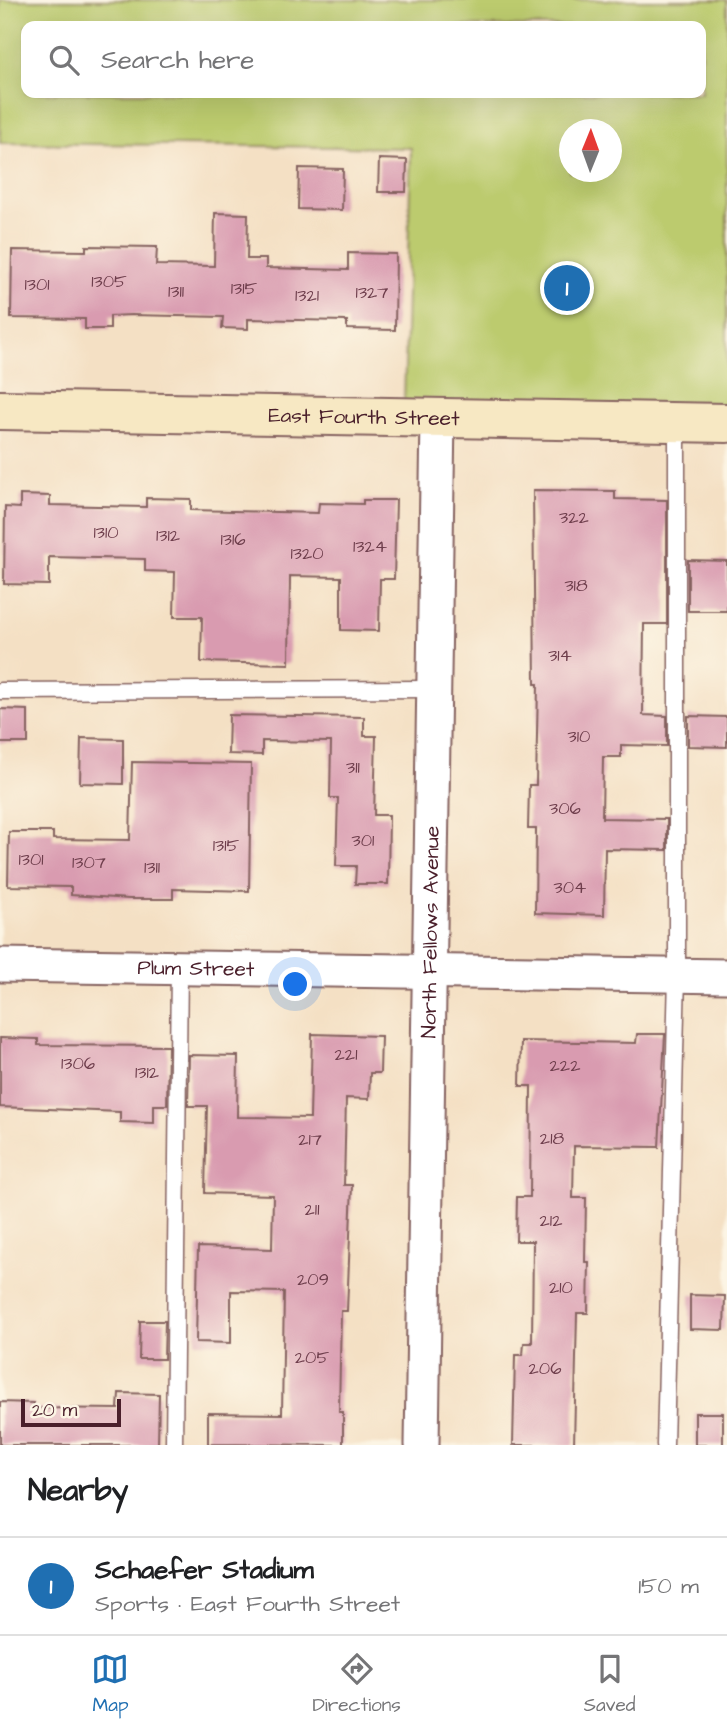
<!DOCTYPE html>
<meta charset="utf-8">
<style>
:root{--surface:#fff;--page:#f6f6f6;--text:#202124;--muted:#757577;--line:#e0e0e0;--accent:#1f6fb2}
body{margin:0;font-family:"Architects Daughter",sans-serif;background:var(--page);color:var(--text)}
.compass{position:absolute;left:559px;top:119px;width:63px;height:63px;border-radius:50%;background:var(--surface);box-shadow:0 7px 28px #0002;rotate:1deg}
.scale{position:absolute;left:21px;bottom:18px;width:100px;box-sizing:border-box;padding-left:7px;border:4px solid #4a1f2b;border-top:0;font-size:19px;line-height:24px;white-space:nowrap;color:#4a1f2b;-webkit-text-stroke:5px #fcf5e5;paint-order:stroke}
.you{position:absolute;left:296px;top:985px;width:24px;height:24px;margin:-18px;border:5px solid #fff;border-radius:50%;background:#1a73e8;box-shadow:0 0 0 10px #1a73e833}
.badge{display:grid;place-items:center;width:46px;height:46px;border-radius:50%;background:var(--accent);color:#fff;font-size:23px;font-weight:700}
.pin{position:absolute;translate:-50% -50%;border:4px solid #fff;box-shadow:0 2px 7px #0006}
.list{margin:0;padding:0;list-style:none}
h2{display:flex;justify-content:space-between;align-items:center;height:91px;margin:0;padding:0 28px;font-size:30px}
h2 small{font-size:23px;font-weight:400;color:var(--muted)}
.list li{display:grid;grid-template-columns:46px 1fr auto;gap:21px;align-items:center;box-sizing:border-box;height:98px;padding:0 28px;border-top:2px solid var(--line)}
.list b{display:block;font-size:26px;white-space:nowrap}
.list p{margin:0;font-size:23px;white-space:nowrap;color:var(--muted)}
.list em{font-size:23px;font-style:normal;color:var(--muted)}
.icon{flex:none;width:38px;height:38px;fill:none;stroke:currentColor;stroke-width:2;stroke-linecap:round;stroke-linejoin:round}
.map{position:relative;flex:none;width:727px;height:1445px;overflow:hidden}
.search{position:absolute;background:var(--surface);box-shadow:0 7px 28px #0002;left:21px;right:21px;top:21px;height:77px;display:flex;align-items:center;gap:18px;box-sizing:border-box;padding:0 24px;border-radius:14px;color:var(--muted);font-size:26px}
.sheet{height:189px;background:var(--surface)}
nav{display:flex;justify-content:space-around;align-items:center;box-sizing:border-box;height:98px;border-top:2px solid var(--line);background:var(--surface);font-size:19px;color:var(--muted)}
nav a{display:grid;justify-items:center;gap:4px}
nav .on{color:var(--accent)}
.map>svg:first-child{display:block}
.green{fill:#bccb6e;stroke:#83754c;stroke-width:2;fill-rule:evenodd}
.building{fill:#d99bb0}
.lines{fill:none;stroke-linecap:round;stroke-linejoin:round}
.service-casing{stroke:#866361;stroke-width:19}
.minor-casing{stroke:#866361;stroke-width:37}
.secondary-casing{stroke:#866361;stroke-width:42}
.service{stroke:#fff;stroke-width:16}
.minor{stroke:#fff;stroke-width:33}
.secondary{stroke:#f7e8c3;stroke-width:38}
.labels{text-anchor:middle;stroke-width:6;stroke-linejoin:round;paint-order:stroke}
.number-label{font-size:18px;fill:#6e3e4c}
.street-label{font-size:21px;fill:#4a1f2b;stroke:#fcf5e5}
</style>
<div class="map">
<svg width="727" height="1445" viewBox="0 0 727 1445">
<rect width="100%" height="100%" fill="#fcf5e5"/>
<filter id="ink" filterUnits="userSpaceOnUse"><feTurbulence type="fractalNoise" baseFrequency=".0143" numOctaves="2"/><feDisplacementMap in="SourceGraphic" scale="14" xChannelSelector="R" yChannelSelector="G"/><feConvolveMatrix kernelMatrix="1 2 1 2 8 2 1 2 1" color-interpolation-filters="sRGB"/></filter>
<filter id="wash" filterUnits="userSpaceOnUse"><feTurbulence type="fractalNoise" baseFrequency=".00686" numOctaves="4" result="noise"/><feDisplacementMap in="SourceGraphic" scale="28" xChannelSelector="R" yChannelSelector="G"/><feGaussianBlur stdDeviation="1.57" result="paint"/><feColorMatrix in="noise" values="0 0 0 0 0 0 0 0 0 0 0 0 0 0 0 0 0 1.4 0 .05"/><feComposite in="paint" operator="in"/></filter>
<g filter="url(#wash)">
<rect width="100%" height="100%" fill="#f4e0c4"/>
<path class="green" d="M0,0h727v409l-323,-5 7,-256 -411,-5zM26,26h675v67h-675zM570,130h42v42h-42z"/>
<g id="blocks">
<path class="building" d="M379,159l28,1 -1,32h-28z
M299,168l44,1 -1,41 -44,-1z
M215,213l33,1 -1,45h19v9l82,2v-17l48,1 -1,76 -48,-1v-8l-99,-2v10l-26,-1 1,-11 -92,-2 -21,1v13h-25v-10l-74,-1 1,-68 74,1v-5l71,1 -1,18 58,1z
M533,490l82,1v8l52,1v124h-23l-1,91 24,1v30l-46,-1v12h-18l-1,61 65,1v31l-62,-1 -1,66 -69,-2 1,-84h-8l1,-44h7l2,-101h-3z
M20,495l30,1v9l96,2v-9l45,1v11l127,3 1,-10 44,1v-4h33l-2,79h-14l-1,52 -38,-1v-53l-51,-1 -1,88 -88,-2 1,-45h-28l1,-45 -30,-1v-12l-96,-2v28l-45,-1 1,-77 15,1z
M688,560l39,1v50h-39z
M0,709l28,1v33h-28z
M229,715l135,2v19h12l-2,79h15l-1,69h-33l1,-18h-20l2,-68h-8l1,-56 -69,-1v14l-34,-1z
M688,716l39,1v30l-39,-1z
M81,738l42,1v45l-43,-1z
M132,762l119,2 -2,127 -76,-2v10h-44l-58,-4v-8l-63,-1 1,-54h44v7l77,1z
M312,1034l69,2 -1,37h-10l-1,26 -23,-1 -2,87h8l-5,126h-6l-2,101h4v33l-135,-1v-31l74,1 2,-122 -53,-1v52l-35,-1 2,-95 74,2 1,-54 -68,-2 2,-87h-19l1,-51 49,1 -1,61 73,1z
M637,1034h28l-6,113 -85,-1 -1,52h13l-1,64h4l-1,51h-11l-3,132h-61l2,-90h8l1,-12h8l1,-102h-17l1,-44h13l1,-111h-11l1,-45 115,2z
M0,1038l38,1v6l130,1 -1,59h-13v18l-34,-1v-10l-120,-5z
M690,1295l35,1 -1,34 -34,-1z
M140,1321h25l-1,38h-25z
M119,1393l40,1 -1,51h-158v-43l34,1v5l84,1z
M695,1413h28v32h-28z"/>
</g>
</g>
<g filter="url(#ink)">
<use href="#blocks" fill-opacity="0" stroke="#866361" stroke-width="2"/>
<g class="lines">
<g class="service-casing">
<path id="service" d="M0,691l434,-2
M174,1445l5,-478
M665,1445l12,-470v-553"/>
</g>
<g class="minor-casing">
<g id="minor">
<path id="s1" d="M0,965l727,11"/>
<path id="s2" d="M422,1445l16,-1027"/>
</g>
</g>
<g class="secondary-casing">
<g id="secondary">
<path id="s3" d="M0,410l727,13"/>
</g>
</g>
<use href="#service" class="service"/>
<use href="#minor" class="minor"/>
<use href="#secondary" class="secondary"/>
</g>
</g>
<g class="labels">
<g class="number-label">
<text x="109" y="287">1305</text>
<text x="37" y="290">1301</text>
<text x="244" y="294">1315</text>
<text x="176" y="297">1311</text>
<text x="372" y="298">1327</text>
<text x="307" y="301">1321</text>
<text x="574" y="523">322</text>
<text x="106" y="538">1310</text>
<text x="168" y="541">1312</text>
<text x="233" y="545">1316</text>
<text x="370" y="552">1324</text>
<text x="307" y="559">1320</text>
<text x="576" y="591">318</text>
<text x="560" y="661">314</text>
<text x="579" y="742">310</text>
<text x="353" y="773">311</text>
<text x="565" y="814">306</text>
<text x="363" y="846">301</text>
<text x="226" y="851">1315</text>
<text x="31" y="865">1301</text>
<text x="89" y="868">1307</text>
<text x="152" y="873">1311</text>
<text x="570" y="893">304</text>
<text x="346" y="1060">221</text>
<text x="78" y="1069">1306</text>
<text x="565" y="1071">222</text>
<text x="147" y="1078">1312</text>
<text x="552" y="1144">218</text>
<text x="310" y="1145">217</text>
<text x="312" y="1215">211</text>
<text x="551" y="1226">212</text>
<text x="313" y="1285">209</text>
<text x="561" y="1293">210</text>
<text x="312" y="1363">205</text>
<text x="545" y="1374">206</text>
</g>
<g class="street-label">
<text dy="7" stroke="none"><textPath href="#s3" startOffset="364">East Fourth Street</textPath></text>
<text dy="7" stroke="none"><textPath href="#s2" startOffset="513">North Fellows Avenue</textPath></text>
<text dy="7" stroke="none"><textPath href="#s1" startOffset="196">Plum Street</textPath></text>
</g>
</g>
</svg>
<svg class="compass" viewBox="-18 -18 36 36"><path d="M0-13l5 13h-10z" fill="#e53935"/><path d="M0 13l5-13h-10z" fill="#757577"/></svg>
<div class="scale">20 m</div>
<div class="you"></div>
<div class="pin badge" style="left:567px;top:288px">1</div>
<div class="search"><svg class="icon" aria-label="search" viewBox="0 0 24 24"><circle cx="10" cy="10" r="6"/><path d="M15 15l6 6"/></svg>Search here</div>
</div>
<section class="sheet">
<h2>Nearby<small></small></h2>
<ul class="list">
<li><span class="badge">1</span><div><b>Schaefer Stadium</b><p>Sports · East Fourth Street</p></div><em>150 m</em></li>
</ul>
</section>
<nav>
<a class="on"><svg class="icon" aria-label="map" viewBox="0 0 24 24"><path d="M3 6l6-2 6 2 6-2v14l-6 2-6-2-6 2zM9 4v14M15 6v14"/></svg>Map</a>
<a><svg class="icon" aria-label="directions" viewBox="0 0 24 24"><path d="M12 3l9 9-9 9-9-9zM9 14v-3h6M13 9l2 2-2 2"/></svg>Directions</a>
<a><svg class="icon" aria-label="saved" viewBox="0 0 24 24"><path d="M7 4h10v16l-5-4-5 4z"/></svg>Saved</a>
</nav>
